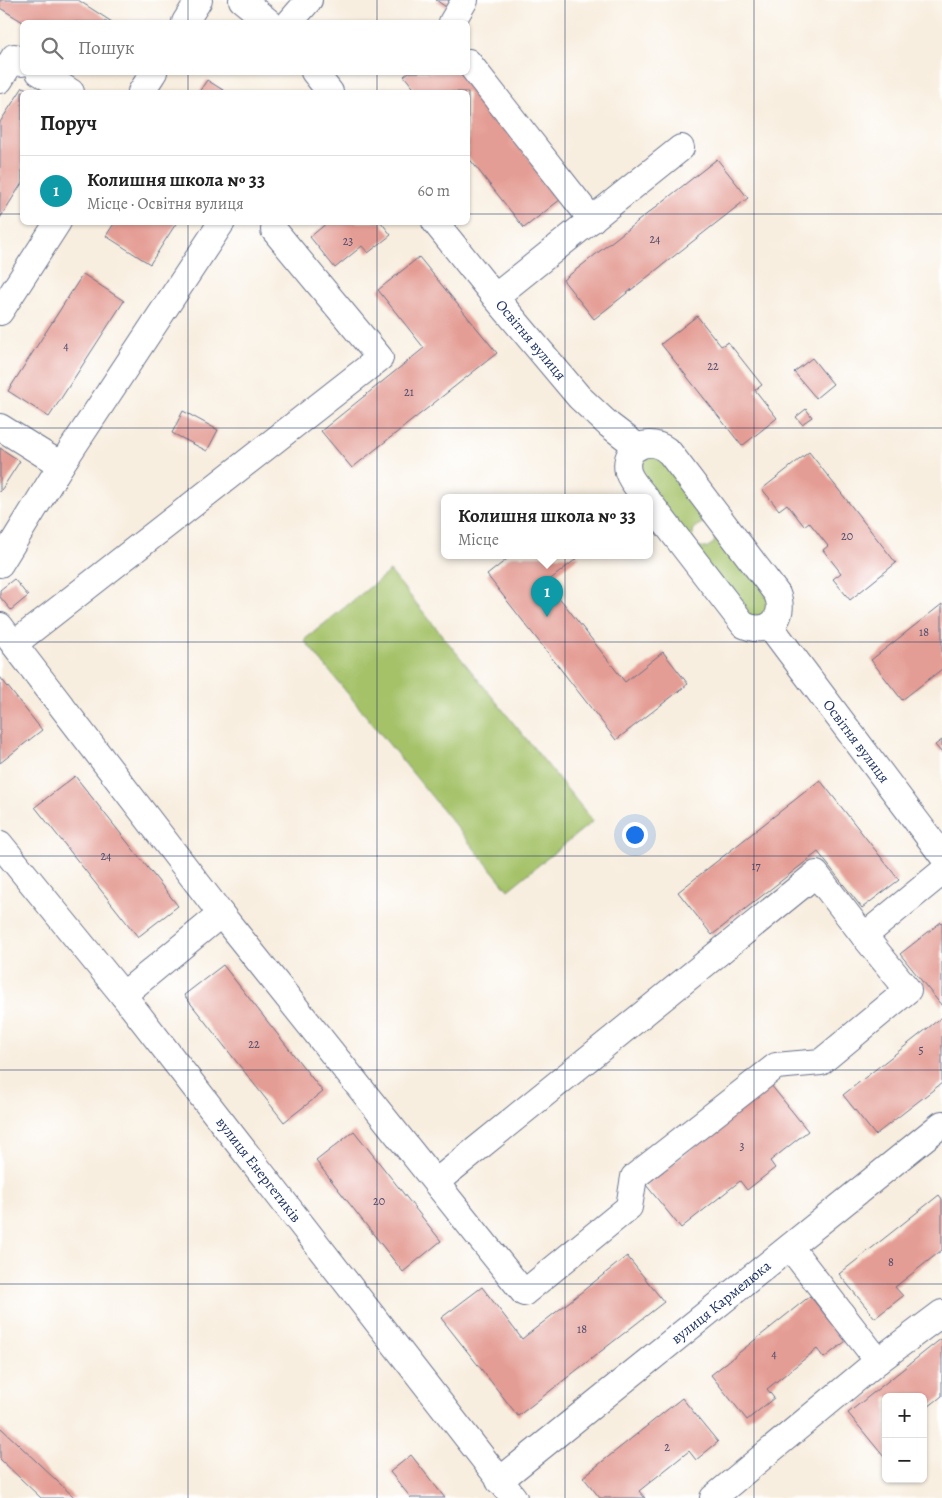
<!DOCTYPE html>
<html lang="uk">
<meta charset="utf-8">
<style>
:root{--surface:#fff;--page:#f6f6f6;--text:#222;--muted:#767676;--line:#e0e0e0;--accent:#2563eb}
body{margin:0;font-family:Alegreya,serif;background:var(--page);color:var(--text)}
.controls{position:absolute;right:15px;bottom:15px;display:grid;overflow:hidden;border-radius:8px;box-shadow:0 1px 4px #0004}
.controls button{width:45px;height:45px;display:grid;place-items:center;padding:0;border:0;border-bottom:1px solid var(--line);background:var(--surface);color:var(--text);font:25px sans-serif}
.you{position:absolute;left:634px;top:834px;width:18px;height:18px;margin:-12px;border:4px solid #fff;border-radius:50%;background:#1a73e8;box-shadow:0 0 0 8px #1a73e833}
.badge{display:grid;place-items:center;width:32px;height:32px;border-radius:50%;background:var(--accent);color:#fff;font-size:16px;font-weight:700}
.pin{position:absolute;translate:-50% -41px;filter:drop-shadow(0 1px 2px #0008)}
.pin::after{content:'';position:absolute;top:26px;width:18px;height:15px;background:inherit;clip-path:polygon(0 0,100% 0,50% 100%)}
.popup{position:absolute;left:441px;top:494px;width:212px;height:65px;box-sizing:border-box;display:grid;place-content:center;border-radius:8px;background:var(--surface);filter:drop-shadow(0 1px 4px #0005);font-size:16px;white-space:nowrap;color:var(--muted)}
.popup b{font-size:19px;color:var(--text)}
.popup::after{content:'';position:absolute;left:50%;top:100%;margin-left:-10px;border:10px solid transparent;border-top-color:var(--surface)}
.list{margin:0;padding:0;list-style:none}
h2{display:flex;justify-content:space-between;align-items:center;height:65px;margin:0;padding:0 20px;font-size:21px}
h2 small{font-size:16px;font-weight:400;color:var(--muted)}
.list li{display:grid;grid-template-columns:32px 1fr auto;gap:15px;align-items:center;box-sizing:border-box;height:70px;padding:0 20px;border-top:1px solid var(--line)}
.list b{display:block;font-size:19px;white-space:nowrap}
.list p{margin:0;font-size:16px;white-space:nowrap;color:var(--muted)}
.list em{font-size:16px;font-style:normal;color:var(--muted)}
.icon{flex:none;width:28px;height:28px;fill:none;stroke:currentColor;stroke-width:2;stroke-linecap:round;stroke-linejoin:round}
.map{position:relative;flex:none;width:942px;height:1498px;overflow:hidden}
.search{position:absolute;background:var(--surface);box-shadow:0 1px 4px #0004;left:20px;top:20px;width:450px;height:55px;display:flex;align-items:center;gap:12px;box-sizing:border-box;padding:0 18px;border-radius:8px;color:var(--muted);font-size:19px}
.panel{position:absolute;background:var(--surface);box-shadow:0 1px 4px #0004;left:20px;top:90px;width:450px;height:135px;border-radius:8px}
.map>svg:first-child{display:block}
.green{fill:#a5c269;stroke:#607864;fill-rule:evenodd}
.building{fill:#e49d94}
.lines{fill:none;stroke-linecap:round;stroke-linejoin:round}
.minor-casing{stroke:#68728b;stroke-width:28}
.minor{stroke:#fff;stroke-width:26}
.grid{fill:none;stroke:#1b2f5e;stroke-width:1;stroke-opacity:0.55}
.labels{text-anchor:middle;stroke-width:4.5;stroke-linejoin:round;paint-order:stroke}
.number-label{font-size:12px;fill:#4d4a6c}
.street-label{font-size:15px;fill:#1b2f5e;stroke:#fff}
</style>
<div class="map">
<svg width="942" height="1498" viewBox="0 0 942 1498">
<rect width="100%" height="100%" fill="#fff"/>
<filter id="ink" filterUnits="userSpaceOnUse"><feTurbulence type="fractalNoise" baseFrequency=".02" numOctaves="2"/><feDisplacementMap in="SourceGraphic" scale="10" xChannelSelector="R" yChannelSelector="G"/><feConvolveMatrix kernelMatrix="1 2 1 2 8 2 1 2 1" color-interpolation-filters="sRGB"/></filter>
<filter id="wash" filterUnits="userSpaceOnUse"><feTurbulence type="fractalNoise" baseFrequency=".0096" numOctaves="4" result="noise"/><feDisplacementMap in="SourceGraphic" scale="20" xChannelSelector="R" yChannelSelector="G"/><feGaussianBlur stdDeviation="1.12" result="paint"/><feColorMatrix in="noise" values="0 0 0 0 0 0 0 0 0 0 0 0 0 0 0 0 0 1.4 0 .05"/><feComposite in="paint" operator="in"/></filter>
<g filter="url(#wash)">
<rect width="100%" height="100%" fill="#f8eedf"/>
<path class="green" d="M648,451h6l11,7 106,139c8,21 -11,33 -27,18l-107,-140 -2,-6 3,-12zM702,523l9,2 5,8 -2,10 -8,5 -9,-2 -5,-8 2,-10z
M390,571l203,250 -85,69 -204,-250z"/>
<g id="blocks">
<path class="building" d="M0,0h78l34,22h-89l-23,-14z
M436,0h15l-5,7z
M409,72h53l99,127 -37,29 -56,-71v-65h-51l-13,-16z
M207,80l19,12h-27z
M23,87l9,5h-10v91l-22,35v-96z
M717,159l31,39 -154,121 -31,-39z
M115,222h62l-27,42 -44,-28z
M328,222h53l10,13 -23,18 -6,-7 -27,22 -25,-31z
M419,257l78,96 -145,115 -31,-37 103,-83 -46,-58z
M83,274l41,27 -75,116 -41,-26z
M697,316l24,30 7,-4 34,43 -7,5 22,28 -35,28 -81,-102z
M812,358l21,26 -17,14 -22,-26z
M806,409l6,8 -10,7 -6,-7z
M183,411l35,19 -11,21 -35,-18z
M0,448l20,13 -20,31z
M809,452l87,111 -46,37 -17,-21 8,-6 -18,-23 5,-4 -19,-24 -5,4 -17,-22 -8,6 -17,-21z
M511,556h69l-33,26 78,100 38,-30 25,32 -72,56 -129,-165z
M14,579l14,17 -17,14 -11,-13v-7z
M942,604v65l-40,31 -31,-40z
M0,677l42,53 -42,33z
M942,740v13l-7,-8z
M75,776l103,130 -40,31 -103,-130z
M820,780l79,100 -37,28 -44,-56 -106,83 -34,-43z
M941,922l1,1v83l-42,-52z
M223,965l100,127 -39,30 -100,-127z
M942,1017v66l-67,52 -32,-40z
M771,1085l37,46 -38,30 5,7 -28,22 -7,-9 -59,47 -35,-43z
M354,1131l87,110 -38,31 -87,-111z
M939,1195l3,4v51l-47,37 8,9 -28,22 -36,-44z
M627,1256l37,46 -146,114 -77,-98 41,-31 40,52z
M810,1296l36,45 -22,17 -7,-9 -50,40 7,9 -27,22 -36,-45z
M942,1338v58l-19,15v-14h-37v59l-2,1 -36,-44z
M682,1398l36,44 -22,18 -7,-9 -50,40 6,7h-45l-17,-21z
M0,1427l75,71h-34l-41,-39z
M411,1455l34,43h-34l-21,-26z"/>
</g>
</g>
<g filter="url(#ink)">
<use href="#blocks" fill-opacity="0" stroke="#68728b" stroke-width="1"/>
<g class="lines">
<g class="minor-casing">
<g id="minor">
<path d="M242,0l27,22"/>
<path d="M185,22l14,-22"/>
<path d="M290,22l19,-22"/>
<path d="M452,22l13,-22"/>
<path d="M468,62l124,158"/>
<path d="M39,72l32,20"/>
<path d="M314,72l16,20"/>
<path d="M0,80l14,-23 8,6"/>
<path d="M141,92l13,-20"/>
<path id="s1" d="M435,222l60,75 84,100 30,28 29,22"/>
<path d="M495,297l186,-149"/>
<path d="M0,312l58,-90"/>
<path d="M0,427l61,38 161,-243"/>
<path d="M646,498c-6,-8 -15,-16 -18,-26 -6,-25 23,-38 42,-19l107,141c10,24 -9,42 -33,31l-94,-122"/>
<path d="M0,564l61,-99"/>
<path d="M0,626l221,288 -98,81"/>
<path id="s2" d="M770,626l172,229"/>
<path d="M14,644l366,-286 -106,-128"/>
<path id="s3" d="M0,844l123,151 391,503"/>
<path d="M221,914l303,379 105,-86 5,-30 142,-111 45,-4 87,-72 -44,-54 78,-64"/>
<path d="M436,1182l380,-308 48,62"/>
<path d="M790,1247l88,114 64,-48"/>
<path id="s4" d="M499,1481l443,-357"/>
<path d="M713,1498l165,-137"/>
</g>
</g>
<use href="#minor" class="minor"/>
</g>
</g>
<path class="grid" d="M188,0v22M377,0v22M565,0v1498M754,0v1498M188,72v20M377,72v20M0,214h22M468,214h474M188,222v1276M377,222v1276M0,428h942M0,642h942M0,856h942M0,1070h942M0,1284h942"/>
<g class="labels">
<g class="number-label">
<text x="655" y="243">24</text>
<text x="348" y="245">23</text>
<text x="66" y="350">4</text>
<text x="713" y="370">22</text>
<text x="409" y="396">21</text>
<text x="847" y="540">20</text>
<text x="924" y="636">18</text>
<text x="106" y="860">24</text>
<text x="756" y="870">17</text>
<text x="254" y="1048">22</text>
<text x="921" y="1054">5</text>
<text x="742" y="1150">3</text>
<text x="379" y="1205">20</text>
<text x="891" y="1266">8</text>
<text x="582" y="1333">18</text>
<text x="774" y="1358">4</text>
<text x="667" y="1451">2</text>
</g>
<g class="street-label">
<text dy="5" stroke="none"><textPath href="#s1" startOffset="152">Освітня вулиця</textPath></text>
<text dy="5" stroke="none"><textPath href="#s2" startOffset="144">Освітня вулиця</textPath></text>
<text dy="5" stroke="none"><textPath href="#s3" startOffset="416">вулиця Енергетиків</textPath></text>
<text dy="5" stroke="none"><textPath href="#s4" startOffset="285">вулиця Кармелюка</textPath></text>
</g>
</g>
</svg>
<div class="controls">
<button>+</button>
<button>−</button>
</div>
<div class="you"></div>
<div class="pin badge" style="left:547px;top:617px;background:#0f9aa8">1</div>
<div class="popup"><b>Колишня школа № 33</b>Місце</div>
<div class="search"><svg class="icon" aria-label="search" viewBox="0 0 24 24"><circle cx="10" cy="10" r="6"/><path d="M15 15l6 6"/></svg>Пошук</div>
<section class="panel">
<h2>Поруч<small></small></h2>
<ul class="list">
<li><span class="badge" style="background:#0f9aa8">1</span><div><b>Колишня школа № 33</b><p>Місце · Освітня вулиця</p></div><em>60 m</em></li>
</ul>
</section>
</div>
